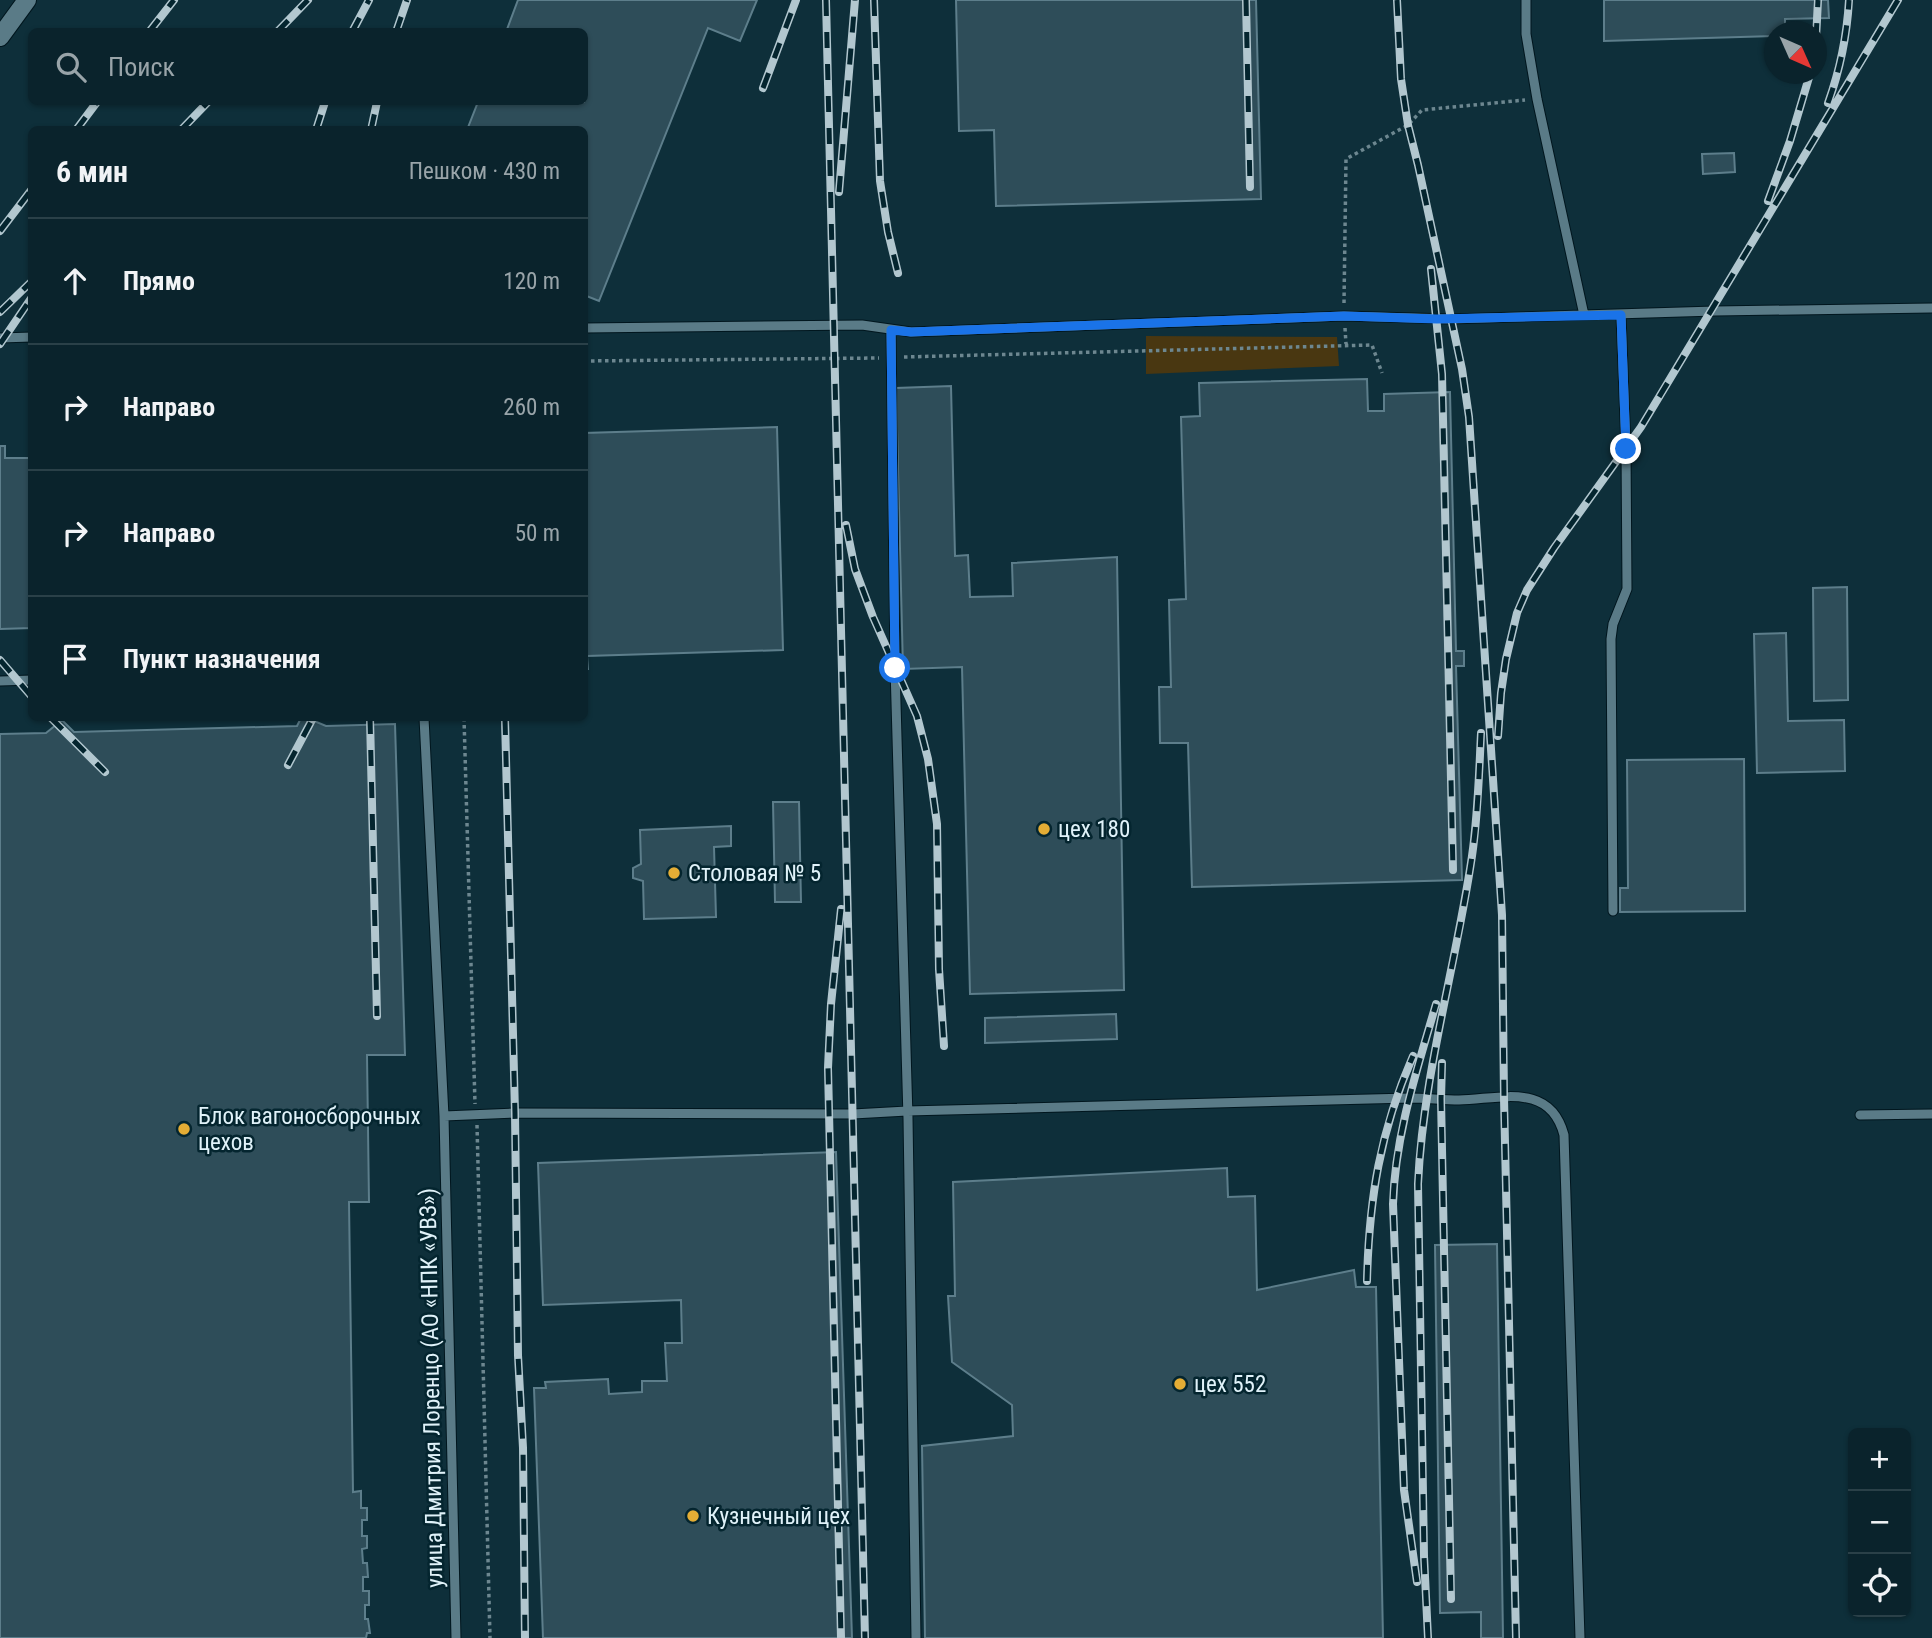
<!DOCTYPE html>
<html lang="ru">
<meta charset="utf-8">
<style>
:root{--surface:#0a232c;--page:#182f38;--text:#f1f3f6;--muted:#99a4a9;--line:#2a4048}
body{margin:0;font-family:"Roboto Condensed",sans-serif;background:var(--page);color:var(--text)}
.controls{position:absolute;right:21px;bottom:21px;display:grid;overflow:hidden;border-radius:10px;box-shadow:0 2px 5px #0004}
.controls button{width:63px;height:63px;display:grid;place-items:center;padding:0;border:0;border-bottom:2px solid var(--line);background:var(--surface);color:var(--text);font:35px sans-serif}
.compass{position:absolute;left:1764px;top:21px;width:63px;height:63px;border-radius:50%;background:var(--surface);box-shadow:0 2px 5px #0004;rotate:135deg}
.stop{position:absolute;width:21px;height:21px;margin:-16px;border:5px solid #1a73e8;border-radius:50%;background:#fff}
.stop.end{background:#1a73e8;border-color:#fff;box-shadow:0 2px 7px #0008}
.list{margin:0;padding:0;list-style:none}
h2{display:flex;justify-content:space-between;align-items:center;height:91px;margin:0;padding:0 28px;font-size:30px}
h2 small{font-size:23px;font-weight:400;color:var(--muted)}
.list li{display:grid;grid-template-columns:46px 1fr auto;gap:21px;align-items:center;box-sizing:border-box;height:126px;padding:0 28px;border-top:2px solid var(--line)}
.list b{display:block;font-size:26px;white-space:nowrap}
.list em{font-size:23px;font-style:normal;color:var(--muted)}
.icon{flex:none;width:38px;height:38px;fill:none;stroke:currentColor;stroke-width:2;stroke-linecap:round;stroke-linejoin:round}
.map{position:relative;flex:none;width:1932px;height:1638px;overflow:hidden}
.search{position:absolute;background:var(--surface);box-shadow:0 2px 5px #0004;left:28px;top:28px;width:560px;height:77px;display:flex;align-items:center;gap:18px;box-sizing:border-box;padding:0 24px;border-radius:10px;color:var(--muted);font-size:26px}
.panel{position:absolute;background:var(--surface);box-shadow:0 2px 5px #0004;left:28px;top:126px;width:560px;height:595px;border-radius:10px}
.map>svg:first-child{display:block}
.green{fill:#493711}
.building{fill:#2e4d59;stroke:#5d7e8b;stroke-width:2}
.lines{fill:none;stroke-linecap:round;stroke-linejoin:round}
.service-casing{stroke:#00161e;stroke-width:11}
.minor-casing{stroke:#00161e;stroke-width:20}
.path{stroke:#6d8790;stroke-width:3.5;stroke-dasharray:3.5 3.5;stroke-linecap:butt}
.service{stroke:#5a7b87;stroke-width:9}
.minor{stroke:#5a7b87;stroke-width:18}
.rail-casing{stroke:#b2c7cf;stroke-width:8}
.rail{stroke:#04252f;stroke-width:5;stroke-dasharray:16;stroke-linecap:butt}
.route{stroke:#1a73e8;stroke-width:9}
.poi-dot{fill:#e4ad35;stroke:#04252f;stroke-width:2.5}
.labels{text-anchor:middle;stroke-width:5;stroke-linejoin:round;paint-order:stroke}
.poi-label{font-size:23px;fill:#e0f2f9;stroke:#04252f;text-anchor:start}
.street-label{font-size:23px;fill:#e0f2f9;stroke:#04252f}
</style>
<div class="map">
<svg width="1932" height="1638" viewBox="0 0 1932 1638">
<rect width="100%" height="100%" fill="#0e2f3a"/>
<path class="green" d="M1146,336l191,1 2,29 -193,8z"/>
<path class="building" d="M518,0h239l-17,41 -32,-13 -109,273 -15,-6v-165h-117l11,-28h106v-70h-78z
M956,0h300l5,199 -265,7 -2,-76 -35,1z
M1604,0h224l1,18 -44,1v13h-11v4l-170,5z
M1734,153l1,19 -32,2 -1,-20z
M1367,379l1,32h16v-17l66,-2 6,259h8v15h-8l6,214 -270,7 -4,-144h-28l-1,-56h12l-2,-87 17,-1 -5,-182 19,-1 -1,-33z
M951,386l4,170 13,-1 2,42 43,-1 -1,-33 105,-6 7,433 -154,4 -8,-327 -59,2 -7,-281z
M777,427l6,223 -196,6 1,13h-4v-236z
M0,446h5v12h27v170l-32,1z
M1847,587l1,113 -34,1 -1,-113z
M1786,633l2,88 56,-1 1,51 -88,2 -3,-139z
M301,718h6l19,8 69,-2 10,331h-38l2,147h-20l4,290 8,-1v17h6v12h-5v16h5v12l-5,1 1,14h4l1,14h-5v14h6v14h-4v14h3l2,14h-3l-1,5h-366v-904l46,-1 16,-13 12,12 223,-6z
M1744,759l1,152 -125,1v-24h8l-1,-128z
M773,802h26l2,100h-26z
M731,826v20l-17,1 2,70 -72,2 -1,-38 -10,-3v-10l8,-4 -1,-34z
M1116,1014l1,25 -132,4v-25z
M836,1152l16,486h-309l-9,-250h12l-1,-6 63,-3 1,15 33,-2v-11h25l-2,-38h17l-1,-43 -138,5 -5,-142z
M1227,1168l1,29 27,-1 2,94 97,-20 2,17h20l7,351h-458l-3,-192 91,-10 -1,-31 -60,-43 -4,-66h7l-2,-114z
M1497,1244l6,394h-22v-26l-41,1 -5,-368z"/>
<g class="lines">
<g class="service-casing">
<path id="service" d="M1526,0v34l11,65 47,216
M584,328l278,-3 49,7 433,-16 106,3 265,-8 217,-3
M891,330l4,338 13,450 8,520
M0,338l32,-1
M0,681l32,-1
M424,718l20,398 12,522
M1613,911l-2,-272 2,-15 14,-35 -1,-140 -5,-134
M1860,1115l72,-1
M444,1116l71,-3 338,1 54,-3 503,-13c16,0 33,2 49,2 42,-1 91,-18 105,35l16,503"/>
</g>
<g class="minor-casing">
<path id="minor" d="M0,37l27,-37"/>
</g>
<path class="path" d="M1344,303l2,-144 62,-34 14,-15 103,-10
M1345,328l1,16
M904,357l468,-12 10,28
M584,361l295,-3
M464,718l11,386
M477,1125l13,513"/>
<use href="#service" class="service"/>
<use href="#minor" class="minor"/>
<g class="rail-casing">
<path id="rail" d="M826,0l39,1638
M874,0l6,181 8,51 10,41
M1246,0l4,187
M1397,0l4,79 7,46 10,40 44,204 7,48 33,498 2,183 12,540
M149,32l25,-32
M277,32l31,-32
M352,32l17,-32
M396,32l11,-32
M1816,39l2,-39
M763,88l33,-88
M1828,103c12,-33 19,-68 21,-103
M76,130l21,-28
M181,130l27,-28
M316,130l9,-28
M371,130l6,-28
M839,192l16,-192
M1768,201l22,-60 20,-67
M0,231l32,-42
M1431,269l11,105 11,496
M0,312l32,-31
M0,344l32,-47
M846,525l9,44 18,48 44,99 11,43 9,65 2,145 5,77
M0,660l32,37
M51,718l54,54
M370,718l7,298
M505,719l10,394 3,242 5,93 2,190
M1498,736l3,-43 5,-34 11,-46 10,-23 27,-42 87,-121 257,-427
M288,765l25,-47
M841,909l-10,95 -3,64 13,570
M1442,1063l-1,36 10,500
M1367,1281c2,-82 13,-150 46,-225
M1417,1582l-13,-92 -11,-286c2,-69 24,-134 43,-200
M1428,1638l-4,-82 -6,-372c5,-110 38,-218 54,-328 6,-41 7,-82 9,-123"/>
</g>
<use href="#rail" class="rail"/>
</g>
<g class="lines">
<path class="route" d="M895,668l-4,-338 20,2 433,-16 93,3 184,-4 5,134"/>
</g>
<g class="poi-dot">
<circle cx="1044" cy="829" r="7"/>
<circle cx="674" cy="873" r="7"/>
<circle cx="184" cy="1129" r="7"/>
<circle cx="1180" cy="1384" r="7"/>
<circle cx="693" cy="1516" r="7"/>
</g>
<g class="labels">
<g class="poi-label">
<text x="1058" y="837">цех 180</text>
<text x="688" y="881">Столовая № 5</text>
<text x="198" y="1124">Блок вагоносборочных<tspan x="198" dy="26">цехов</tspan></text>
<text x="1194" y="1392">цех 552</text>
<text x="707" y="1524">Кузнечный цех</text>
</g>
<g class="street-label">
<text transform="translate(431 1388) rotate(-91)" y="8">улица Дмитрия Лоренцо (АО «НПК «УВЗ»)</text>
</g>
</g>
</svg>
<div class="controls">
<button>+</button>
<button>−</button>
<button><svg class="icon" aria-label="locate" viewBox="0 0 24 24"><circle cx="12" cy="12" r="6"/><path d="M12 2v4M12 18v4M2 12h4M18 12h4"/></svg></button>
</div>
<svg class="compass" viewBox="-18 -18 36 36"><path d="M0-13l5 13h-10z" fill="#e53935"/><path d="M0 13l5-13h-10z" fill="#99a4a9"/></svg>
<div class="stop" style="left:895px;top:668px"></div>
<div class="stop end" style="left:1626px;top:449px"></div>
<div class="search"><svg class="icon" aria-label="search" viewBox="0 0 24 24"><circle cx="10" cy="10" r="6"/><path d="M15 15l6 6"/></svg>Поиск</div>
<section class="panel">
<h2>6 мин<small>Пешком · 430 m</small></h2>
<ul class="list">
<li><svg class="icon" aria-label="ahead" viewBox="0 0 24 24"><path d="M12 20V5M6 11l6-6 6 6"/></svg><div><b>Прямо</b></div><em>120 m</em></li>
<li><svg class="icon" aria-label="right" viewBox="0 0 24 24"><path d="M7 20v-9h11M14 6l5 5-5 5"/></svg><div><b>Направо</b></div><em>260 m</em></li>
<li><svg class="icon" aria-label="right" viewBox="0 0 24 24"><path d="M7 20v-9h11M14 6l5 5-5 5"/></svg><div><b>Направо</b></div><em>50 m</em></li>
<li><svg class="icon" aria-label="arrive" viewBox="0 0 24 24"><path d="M6 21V4h12l-3 4 3 4H6"/></svg><div><b>Пункт назначения</b></div></li>
</ul>
</section>
</div>
